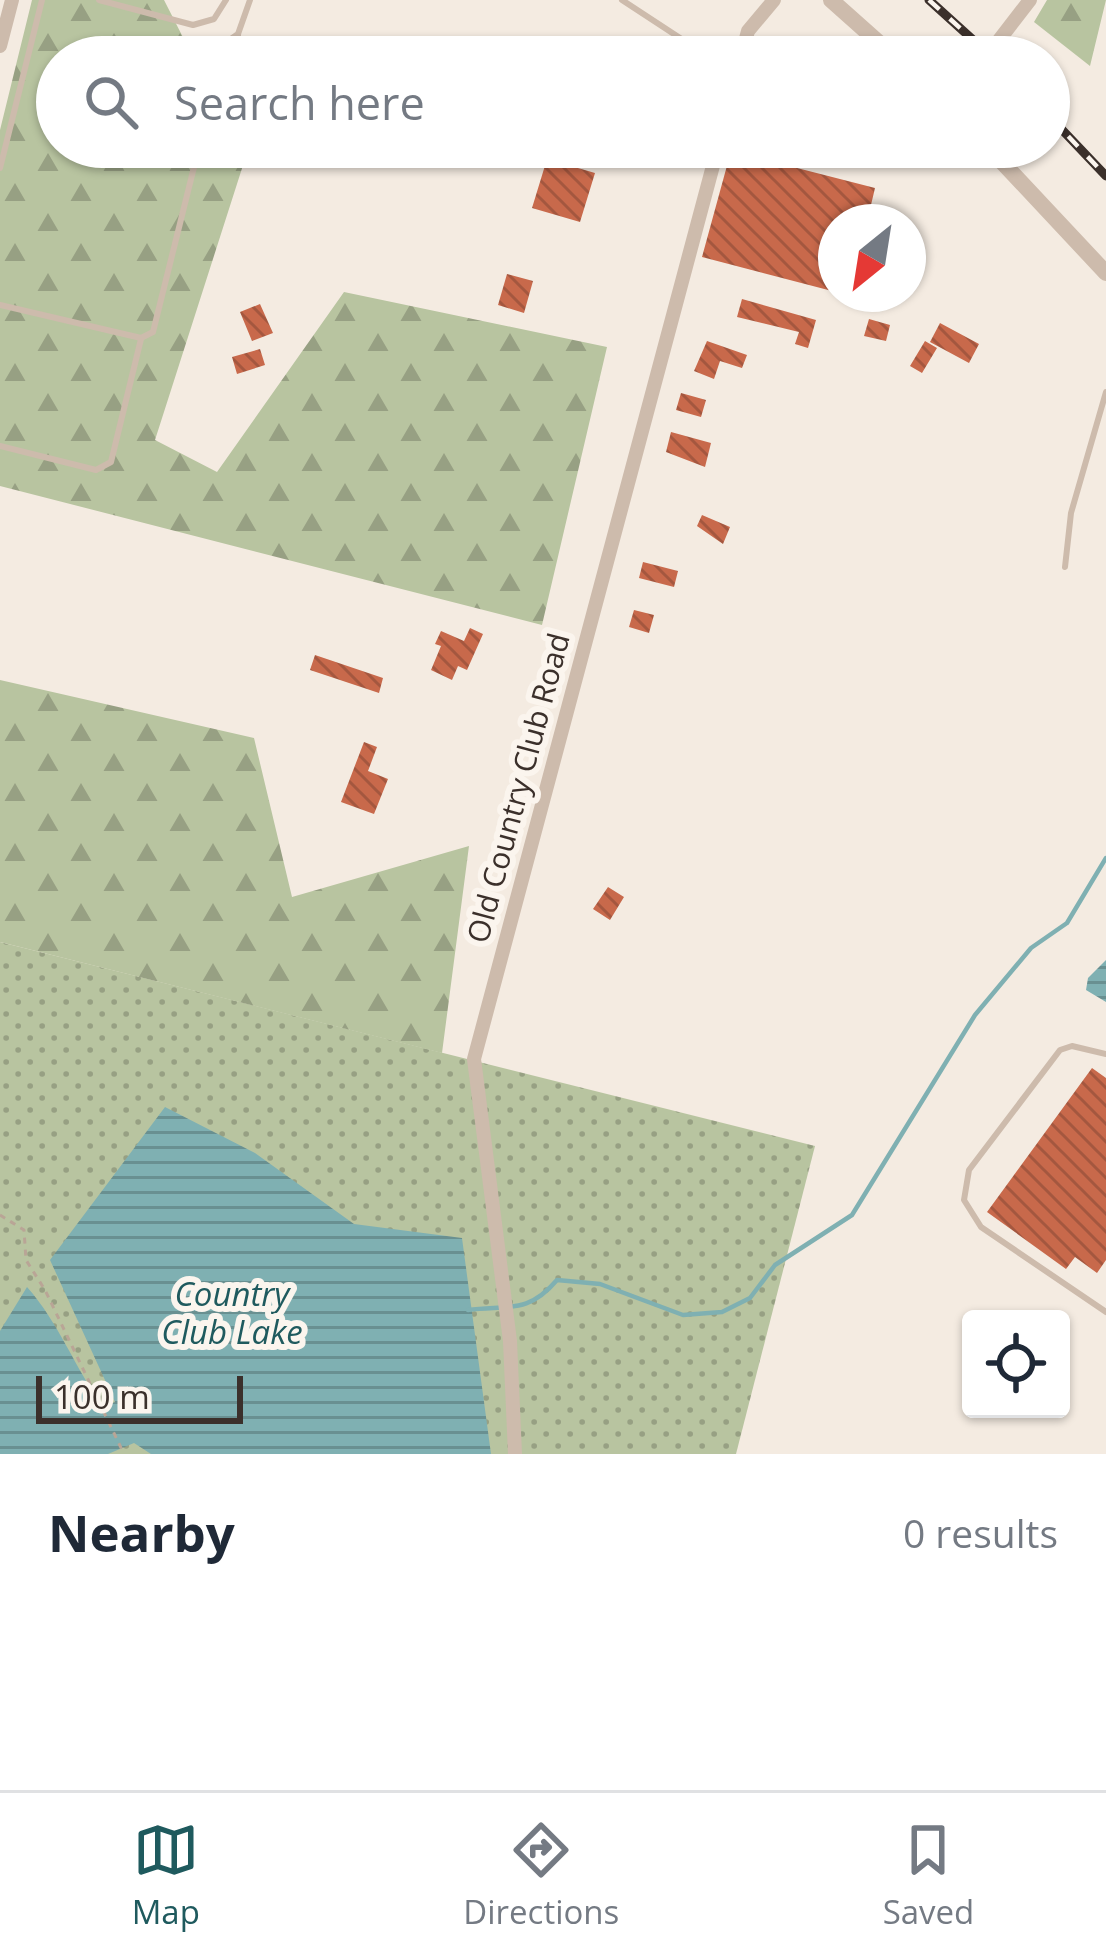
<!DOCTYPE html>
<style>
:root{--surface:#fff;--page:#f6f6f7;--text:#1f2937;--muted:#747a83;--line:#e0e1e3;--accent:#1f5a5e}
body{margin:0;font-family:"Open Sans",sans-serif;background:var(--page);color:var(--text)}
.controls{position:absolute;right:36px;bottom:36px;display:grid;overflow:hidden;border-radius:12px;box-shadow:0 3px 9px #0004}
.controls button{width:108px;height:108px;display:grid;place-items:center;padding:0;border:0;border-bottom:3px solid var(--line);background:var(--surface);color:var(--text);font:60px sans-serif}
.compass{position:absolute;left:818px;top:204px;width:108px;height:108px;border-radius:50%;background:var(--surface);box-shadow:0 3px 9px #0004;rotate:210deg}
.scale{position:absolute;left:36px;bottom:30px;width:207px;box-sizing:border-box;padding-left:12px;border:6px solid #3b302b;border-top:0;font-size:33px;line-height:42px;white-space:nowrap;color:#3b302b;-webkit-text-stroke:9px #fbf5ee;paint-order:stroke}
.list{margin:0;padding:0;list-style:none}
h2{display:flex;justify-content:space-between;align-items:center;height:156px;margin:0;padding:0 48px;font-size:51px}
h2 small{font-size:39px;font-weight:400;color:var(--muted)}
.icon{flex:none;width:66px;height:66px;fill:none;stroke:currentColor;stroke-width:2;stroke-linecap:round;stroke-linejoin:round}
.map{position:relative;flex:none;width:1106px;height:1454px;overflow:hidden}
.search{position:absolute;background:var(--surface);box-shadow:0 3px 9px #0004;left:36px;right:36px;top:36px;height:132px;display:flex;align-items:center;gap:30px;box-sizing:border-box;padding:0 42px;border-radius:66px;color:var(--muted);font-size:45px}
.sheet{height:336px;background:var(--surface)}
nav{display:flex;justify-content:space-around;align-items:center;box-sizing:border-box;height:168px;border-top:3px solid var(--line);background:var(--surface);font-size:33px;color:var(--muted)}
nav a{display:grid;justify-items:center;gap:6px}
nav .on{color:var(--accent)}
.map>svg:first-child{display:block}
.grass{fill:url(#grass-dots)}
.forest{fill:url(#forest-firs)}
.water{fill:url(#water-rules)}
.lines{fill:none;stroke-linecap:round;stroke-linejoin:round}
.stream{stroke:#7fb0b2;stroke-width:4.5}
.building{fill:url(#building-back-hatch)}
.path{stroke:#b9a596;stroke-width:3;stroke-dasharray:6 6;stroke-linecap:butt}
.service{stroke:#cdbbac;stroke-width:6}
.minor{stroke:#cdbbac;stroke-width:14}
.tertiary{stroke:#cdbbac;stroke-width:16}
.rail-casing{stroke:#3b302b;stroke-width:9}
.rail{stroke:#fbf5ee;stroke-width:4.5;stroke-dasharray:14;stroke-linecap:butt}
.labels{text-anchor:middle;stroke-width:12;stroke-linejoin:round;paint-order:stroke}
.street-label{font-size:30px;fill:#3b302b;stroke:#fbf5ee}
.water-label{font-size:33px;font-style:italic;fill:#1f5a5e;stroke:#fbf5ee}
</style>
<div class="map">
<svg width="1106" height="1454" viewBox="0 0 1106 1454">
<defs>
<pattern id="grass-dots" width="8" height="8" patternUnits="userSpaceOnUse" patternTransform="scale(3)"><rect width="8" height="8" fill="#b8c4a0"/><path d="M2 2h.1M6 6h.1" fill="none" stroke="#97a083" stroke-width="1.8" stroke-linecap="round"/></pattern>
<pattern id="forest-firs" width="22" height="20" patternUnits="userSpaceOnUse" patternTransform="scale(3)"><rect width="22" height="20" fill="#b8c4a0"/><path d="M5 1l3.5 6h-7zM16 11l3.5 6h-7z" fill="#97a083"/></pattern>
<pattern id="water-rules" width="6" height="5" patternUnits="userSpaceOnUse" patternTransform="scale(3)"><rect width="6" height="5" fill="#7fb0b2"/><path d="M0 2.5h6" fill="none" stroke="#699091"/></pattern>
<pattern id="building-back-hatch" width="6" height="6" patternUnits="userSpaceOnUse" patternTransform="scale(3)"><rect width="6" height="6" fill="#c8694b"/><path d="M-1 5l2 2M0 0l6 6M5-1l2 2" fill="none" stroke="#a4573f"/></pattern>
</defs>
<rect width="100%" height="100%" fill="#f4ebe1"/>
<path class="grass" d="M0,942l815,204 -79,308h-736z"/>
<path class="forest" d="M32,0h132l29,57h-136v90h181l7,12 -90,281 62,32 127,-180 263,55 -65,278 -542,-139v-356z
M1047,0h59l-16,66 -56,-44z
M0,680l254,58 38,159 177,-51 -27,207 -442,-111z"/>
<path class="water" d="M1106,960v42l-20,-12 2,-12z
M165,1107l90,46 99,71 108,14 29,216h-340l-17,-11 -26,11h-108v-123l27,-44c32,36 48,81 76,120l12,-5 -65,-142z"/>
<g class="lines">
<path class="stream" d="M468,1310c41,-5 60,4 89,-30l43,4 83,31 39,-3 28,-14 25,-33 77,-50 123,-200 56,-67 36,-25 39,-65"/>
</g>
<path class="building" d="M731,151l144,37 -8,34h-31l-4,69 -130,-34z
M547,159l48,14 -15,49 -48,-14z
M507,274l26,7 -9,32 -26,-8z
M742,299l74,21 -8,28 -13,-4 4,-12 -62,-15z
M260,304l13,29 -21,8 -12,-29z
M869,319l21,6 -4,16 -22,-5z
M940,323l39,21 -10,19 -39,-21z
M707,341l40,14 -5,13 -22,-7 -6,18 -20,-8z
M925,341l12,7 -15,25 -12,-7z
M260,349l5,16 -28,9 -5,-17z
M681,393l25,7 -5,17 -25,-7z
M671,432l40,11 -6,24 -39,-15z
M702,515l28,12 -7,17 -26,-18z
M643,562l35,9 -4,16 -35,-9z
M634,610l20,5 -5,18 -20,-6z
M470,628l13,6 -16,36 -9,-4 -6,14 -21,-10 10,-24 -6,-2 6,-13 23,10z
M315,655l68,23 -4,15 -69,-23z
M364,742l13,5 -9,24 20,8 -14,35 -33,-12z
M608,887l16,10 -14,23 -17,-11z
M1092,1068l14,10v182l-9,13 -22,-16 -9,12 -79,-57z"/>
<g class="lines">
<path class="path" d="M0,1215l24,15 2,30 19,30 79,164"/>
<path class="service" d="M99,0l94,25 21,-6 12,-19
M622,0l87,57
M222,57l6,-16 10,-7
M238,57v-23l12,-34
M0,168l42,-168
M0,305l141,33 12,-6 46,-185
M0,446l96,24 15,-8 30,-123
M1065,567l6,-54 35,-121
M1106,1054l-34,-8 -12,4 -91,120 -5,30 17,27 125,85"/>
<path class="minor" d="M0,46l12,-46
M741,57l7,-26 26,-31
M986,57l44,-57
M515,1454l-5,-113 -36,-282 244,-912"/>
<path class="tertiary" d="M831,0l64,57
M988,147l118,126"/>
<g class="rail-casing">
<path id="rail" d="M929,0l63,57
M1049,116l57,60"/>
</g>
<use href="#rail" class="rail"/>
</g>
<g class="labels">
<g class="street-label">
<text transform="translate(519 788) rotate(-75)" y="10">Old Country Club Road</text>
</g>
<g class="water-label">
<text x="232" y="1306">Country<tspan x="232" dy="38">Club Lake</tspan></text>
</g>
</g>
</svg>
<div class="controls">
<button><svg class="icon" aria-label="locate" viewBox="0 0 24 24"><circle cx="12" cy="12" r="6"/><path d="M12 2v4M12 18v4M2 12h4M18 12h4"/></svg></button>
</div>
<svg class="compass" viewBox="-18 -18 36 36"><path d="M0-13l5 13h-10z" fill="#e53935"/><path d="M0 13l5-13h-10z" fill="#747a83"/></svg>
<div class="scale">100 m</div>
<div class="search"><svg class="icon" aria-label="search" viewBox="0 0 24 24"><circle cx="10" cy="10" r="6"/><path d="M15 15l6 6"/></svg>Search here</div>
</div>
<section class="sheet">
<h2>Nearby<small>0 results</small></h2>
<ul class="list">
</ul>
</section>
<nav>
<a class="on"><svg class="icon" aria-label="map" viewBox="0 0 24 24"><path d="M3 6l6-2 6 2 6-2v14l-6 2-6-2-6 2zM9 4v14M15 6v14"/></svg>Map</a>
<a><svg class="icon" aria-label="directions" viewBox="0 0 24 24"><path d="M12 3l9 9-9 9-9-9zM9 14v-3h6M13 9l2 2-2 2"/></svg>Directions</a>
<a><svg class="icon" aria-label="saved" viewBox="0 0 24 24"><path d="M7 4h10v16l-5-4-5 4z"/></svg>Saved</a>
</nav>
